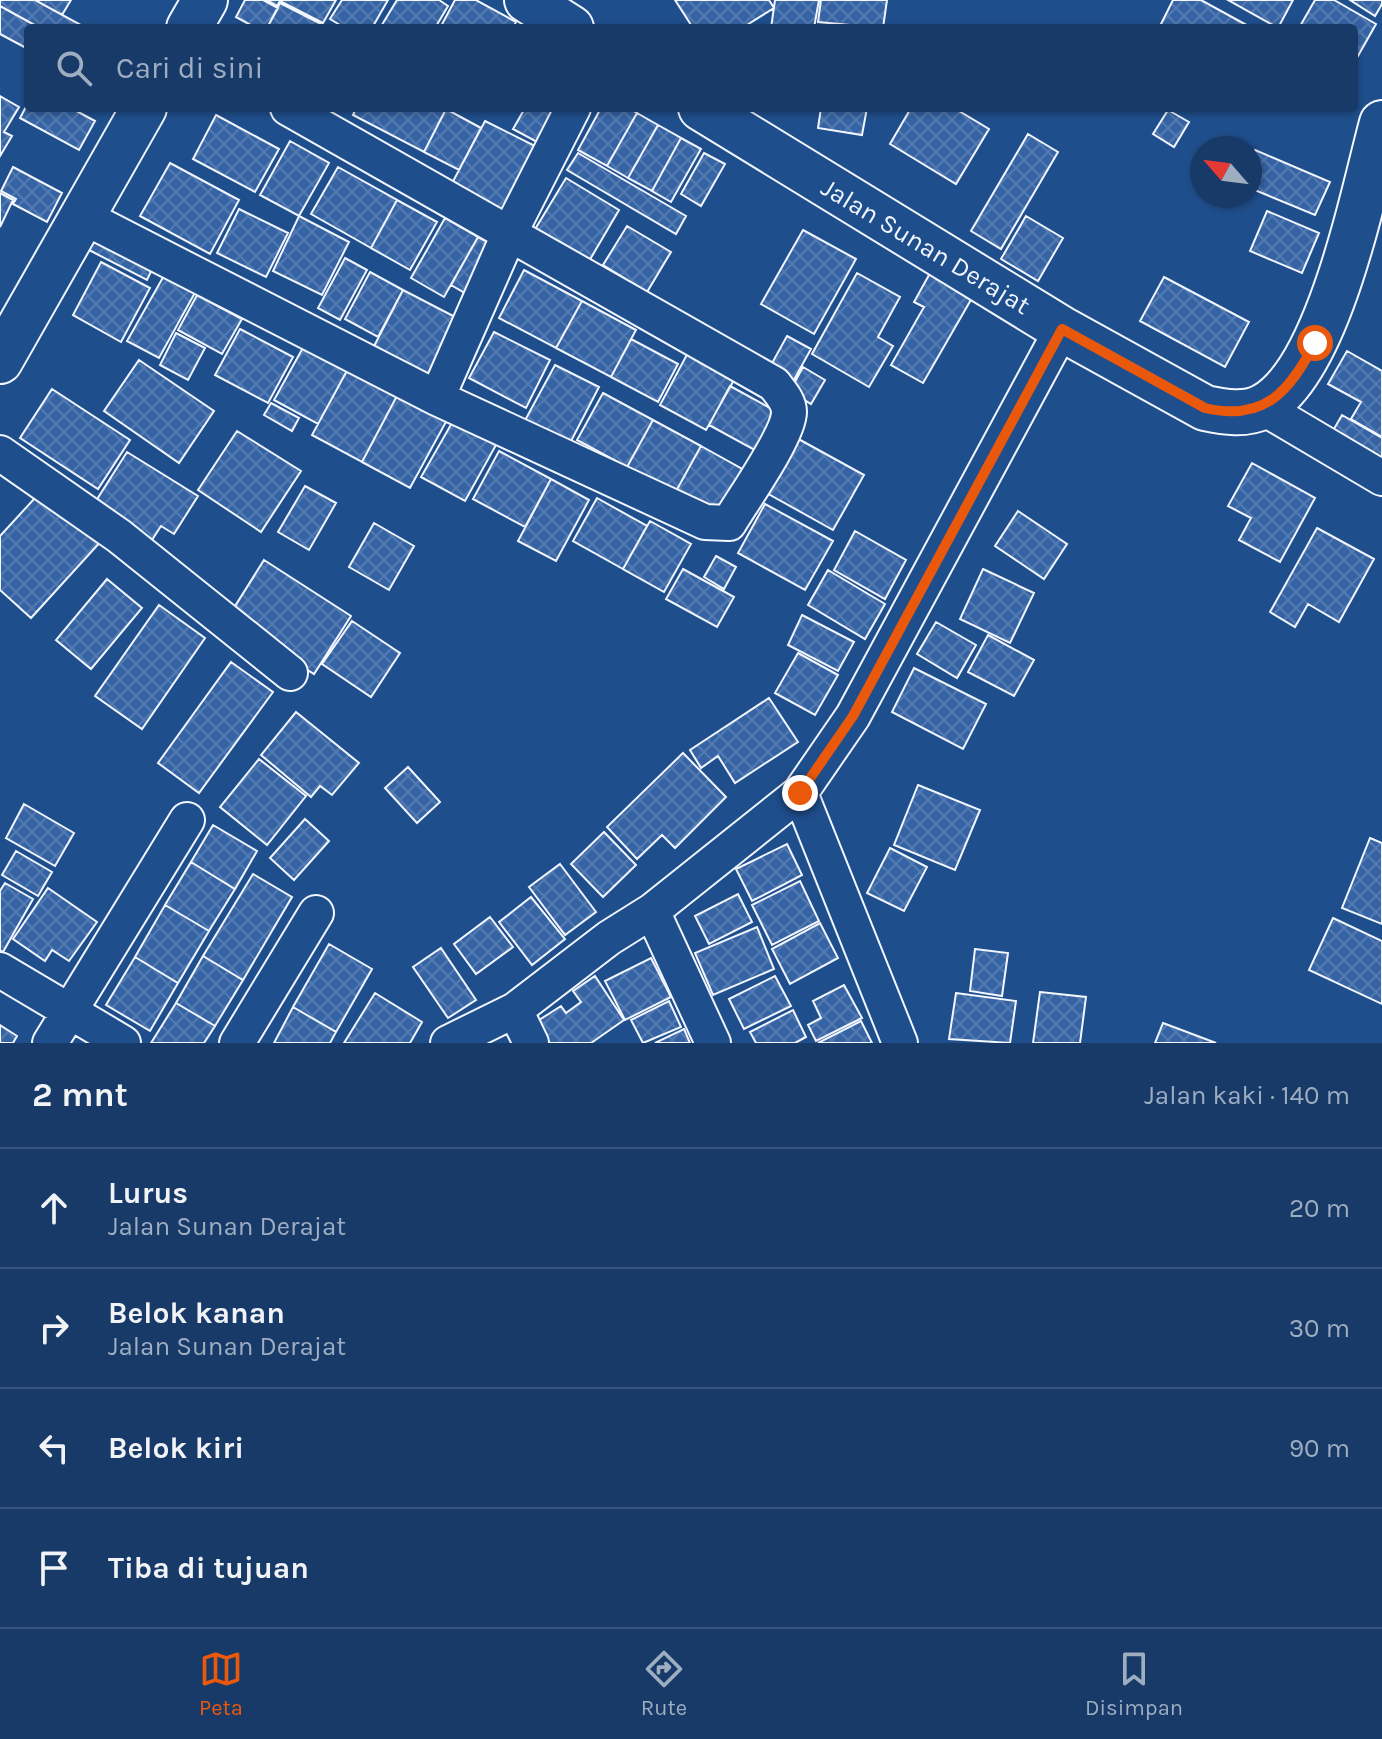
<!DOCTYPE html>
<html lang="id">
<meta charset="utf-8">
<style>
:root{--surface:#173a69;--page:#20416f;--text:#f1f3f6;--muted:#9eadc0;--line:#36547d;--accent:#ea580c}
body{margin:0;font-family:Karla,sans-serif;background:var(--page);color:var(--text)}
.compass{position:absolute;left:1190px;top:136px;width:72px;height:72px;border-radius:50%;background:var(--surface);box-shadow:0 2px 6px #0004;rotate:298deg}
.stop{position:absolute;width:24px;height:24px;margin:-18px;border:6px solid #ea580c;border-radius:50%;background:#fff}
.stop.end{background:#ea580c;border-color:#fff;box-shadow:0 2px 8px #0008}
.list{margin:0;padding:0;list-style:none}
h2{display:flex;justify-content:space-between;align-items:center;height:104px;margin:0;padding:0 32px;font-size:34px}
h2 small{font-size:26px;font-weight:400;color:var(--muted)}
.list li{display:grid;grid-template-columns:52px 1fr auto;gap:24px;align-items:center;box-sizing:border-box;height:120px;padding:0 32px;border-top:2px solid var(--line)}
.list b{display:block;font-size:30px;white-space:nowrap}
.list p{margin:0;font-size:26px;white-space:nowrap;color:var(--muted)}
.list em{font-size:26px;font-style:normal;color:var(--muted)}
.icon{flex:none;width:44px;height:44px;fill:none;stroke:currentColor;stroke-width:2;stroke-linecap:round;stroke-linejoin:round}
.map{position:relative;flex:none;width:1382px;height:1043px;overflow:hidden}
.search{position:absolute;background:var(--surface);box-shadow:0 2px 6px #0004;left:24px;right:24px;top:24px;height:88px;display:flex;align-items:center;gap:20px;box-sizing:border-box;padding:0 28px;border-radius:8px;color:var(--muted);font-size:30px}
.sheet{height:584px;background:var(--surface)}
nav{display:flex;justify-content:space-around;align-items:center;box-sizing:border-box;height:112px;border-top:2px solid var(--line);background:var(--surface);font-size:22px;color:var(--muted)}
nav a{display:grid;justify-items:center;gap:4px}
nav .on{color:var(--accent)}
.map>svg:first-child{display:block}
.building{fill:url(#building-cross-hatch);stroke:#f2f6ff;stroke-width:2}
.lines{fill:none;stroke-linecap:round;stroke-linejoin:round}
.street-casing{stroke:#f2f6ff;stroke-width:38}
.secondary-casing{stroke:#f2f6ff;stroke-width:48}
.street{stroke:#1f4e8c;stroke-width:34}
.secondary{stroke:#1f4e8c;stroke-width:44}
.route{stroke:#ea580c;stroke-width:10}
.labels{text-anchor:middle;stroke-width:6;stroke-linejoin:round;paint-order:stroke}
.street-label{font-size:26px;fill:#f2f6ff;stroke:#1f4e8c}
</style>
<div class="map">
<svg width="1382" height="1043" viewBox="0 0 1382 1043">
<defs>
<pattern id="building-cross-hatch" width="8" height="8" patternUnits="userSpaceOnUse" patternTransform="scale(2)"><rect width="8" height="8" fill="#3563a3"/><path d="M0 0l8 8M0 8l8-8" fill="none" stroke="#537ab1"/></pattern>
</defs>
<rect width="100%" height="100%" fill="#1f4e8c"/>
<path class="building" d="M0,0h35l46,25 -2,3h-39l-40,-22z
M35,0h36l-9,15z
M245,0h18l15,8 -11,20h-11l-20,-11z
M267,0h69l-13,23 -43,-22 -3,5z
M342,0h46l-16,28h-27l-15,-9z
M397,0h42l9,6 -13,22h-55z
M455,0h21l40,22 -3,6h-73z
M675,0h94l5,8 -32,20h-49z
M775,0h44l-5,28h-43z
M821,0h66l-4,28 -65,-6z
M1173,0h28l51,28h-93z
M1228,0h65l-15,28z
M1315,0h19l42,24 -22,39v-35h-55z
M1350,0h32v4l-7,12z
M280,3l49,25h-62z
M0,6l40,22h-12v21l-28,-15z
M0,96l19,11 -15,25 8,4 -12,20z
M28,103v5h43l24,13 -16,29 -59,-32z
M356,108h88l2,1 -22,43 -71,-37z
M525,108h32l-20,34 -24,-13z
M601,108h27l9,5 -30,53 -29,-16z
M821,108h46l-5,27 -44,-7z
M911,108h43l35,21 -33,55 -66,-40z
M446,109l35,19 -22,42 -35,-18z
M1168,110l21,12 -15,25 -21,-13z
M637,113l21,12 -30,53 -21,-12z
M216,115l63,34 -24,43 -62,-33z
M485,121l54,27 -35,67 -54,-28z
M658,125l23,13 -29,53 -24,-13z
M1028,134l30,18 -57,97 -30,-18z
M681,138l20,11 -30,53 -19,-11z
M290,141l39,22 -30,53 -39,-21z
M1255,150l75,32 -15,33 -65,-27v-26z
M578,153l108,63 -10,18 -109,-64z
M704,153l21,11 -24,42 -20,-12z
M170,163l69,37 -29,54 -70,-38z
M13,167l49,26 -15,29 -34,-18 3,-5 -15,-8z
M338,167l59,33 -26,48 -60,-34z
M566,178l53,32 -34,58 -54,-32z
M0,193l13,7 -13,27z
M397,200l40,22 -27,48 -39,-22z
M239,209l49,24 -22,44 -49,-24z
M1267,211l52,22 -17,40 -52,-22z
M299,216l50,26 -27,53 -49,-24z
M1026,216l37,22 -25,43 -37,-22z
M445,218l33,19 -34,60 -33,-19z
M627,226l44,26 -24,40 -44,-27z
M100,229l57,30 -10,21 -58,-30z
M803,230l53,29 -42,75 -53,-30z
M478,237l19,10 -27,49 -19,-11z
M345,258l22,12 -27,50 -22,-12z
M101,262l49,26 -29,54 -48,-27z
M934,266l42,25 -53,92 -32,-18 33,-58 -10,-5z
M524,270l58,31 -26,47 -57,-30z
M166,272l31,17 -38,69 -32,-17z
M370,272l33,18 -25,47 -33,-18z
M857,273l43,24 -22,40 15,9 -24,41 -57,-33z
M1164,277l85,45 -24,45 -85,-46z
M403,290l56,29 -30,58 -56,-29z
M197,295l45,24 -20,35 -44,-24z
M582,301l54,29 -25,47 -55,-29z
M240,329l53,28 -25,46 -53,-28z
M494,332l56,28 -24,48 -57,-30z
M176,333l29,15 -17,32 -28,-15z
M787,336l24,13 -21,38 -24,-13z
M631,339l47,25 -20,38 -47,-25z
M305,344l44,23 -31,57 -44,-24z
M691,347l47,26 -32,57 -46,-25z
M1347,351l35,20v66l-31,-18 10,-17 -33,-18z
M139,360l75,51 -35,52 -75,-52z
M555,365l44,22 -31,60 -45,-23z
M349,367l49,27 -36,68 -50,-27z
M803,367l22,13 -14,24 -21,-13z
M730,386l51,28 -21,39 -51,-28z
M52,389l78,51 -32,49 -78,-51z
M603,393l50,27 -26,47 -50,-27z
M398,394l49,26 -37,68 -48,-26z
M271,403l28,15 -7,13 -28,-16z
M1342,415l40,23v25l-55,-22z
M653,420l48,26 -26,47 -48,-26z
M453,421l43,24 -31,56 -44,-24z
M237,431l64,40 -40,61 -63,-42z
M793,436l71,39 -31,55 -70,-39z
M701,446l43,24 -25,47 -44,-24z
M499,451l52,28 -26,48 -52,-28z
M127,452l71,44 -24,38 -13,-8 -9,14 -58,-36z
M1252,463l63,35 -35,64 -41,-22 12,-22 -23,-12z
M551,479l38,21 -33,61 -38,-20z
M46,486l57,53 -72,79 -31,-28v-54z
M305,486l31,17 -27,47 -31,-18z
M597,498l50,28 -24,43 -50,-28z
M765,504l68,37 -28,49 -67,-37z
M1018,511l49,33 -23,35 -49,-33z
M650,521l41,23 -27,48 -41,-23z
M374,523l40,23 -25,44 -40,-23z
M1317,528l57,31 -35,63 -31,-18 -13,23 -25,-15z
M855,531l51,29 -21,39 -51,-29z
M716,556l20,11 -12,22 -20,-12z
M264,560l87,56 -37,58 -87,-55z
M683,569l51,28 -17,30 -51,-28z
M983,569l51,24 -24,50 -50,-24z
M828,570l57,34 -20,35 -57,-34z
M107,579l35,29 -51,61 -35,-29z
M159,605l46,33 -63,91 -47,-33z
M802,615l52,27 -16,29 -50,-26z
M352,621l48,32 -29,44 -49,-33z
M936,622l40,23 -19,33 -40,-24z
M988,635l46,25 -20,36 -46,-24z
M798,653l40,22 -23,40 -40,-22z
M231,662l42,30 -74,101 -41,-30z
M914,668l72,36 -23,45 -71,-37z
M769,698l29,44 -63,41 -17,-27 -17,12 -11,-18z
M296,712l63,51 -27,32 -12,-9 -9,11 -50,-42z
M683,753l43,44 -51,51 -13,-13 -25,24 -30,-32z
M259,759l47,37 -39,49 -47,-38z
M408,767l32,35 -23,21 -32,-35z
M918,785l62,25 -25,60 -61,-25z
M24,804l50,29 -19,33 -49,-28z
M305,819l24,22 -35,39 -24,-22z
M213,825l44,26 -22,38 -44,-27z
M604,832l32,33 -33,32 -32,-33z
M1370,838l12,5v81l-40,-16z
M787,844l15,31 -50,26 -16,-32z
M890,848l37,19 -23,44 -37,-18z
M16,851l36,21 -14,24 -36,-21z
M191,862l44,27 -26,42 -44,-26z
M560,864l36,48 -31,23 -36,-48z
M253,874l39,23 -49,83 -40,-24z
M800,881l19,40 -47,24 -20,-40z
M5,883l28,16 -30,53 -3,-2v-59z
M48,888l49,34 -28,39 -17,-11 -7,11 -32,-22z
M738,894l14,28 -43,22 -14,-28z
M531,897l34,42 -33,26 -33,-43z
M165,905l44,26 -31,52 -43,-26z
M490,917l23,30 -37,27 -22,-30z
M1333,918l49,23v63l-73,-34z
M820,923l18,35 -48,26 -18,-35z
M757,927l17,42 -61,26 -18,-42z
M329,944l43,25 -36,63 -43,-25z
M441,948l35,52 -28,18 -35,-51z
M975,949l33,4 -6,43 -32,-5z
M203,956l40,24 -28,46 -39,-23z
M135,957l43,26 -28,48 -44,-26z
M651,958l20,39 -46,23 -20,-39z
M595,976l29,44 -33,23h-41l-14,-21 25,-16 5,7 15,-11 -8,-11z
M775,976l16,30 -47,23 -15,-30z
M844,985l18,33 -46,23 -8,-16 13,-7 -8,-17z
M1040,992l46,5 -6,46h-47z
M375,993l47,29 -12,21h-66z
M956,993l60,8 -6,42 -61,-4z
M669,1001l12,26 -38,16 -12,-23z
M176,1003l39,23 -11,17h-53z
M293,1007l43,25 -6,11h-56z
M793,1010l13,27 -11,6h-39l-6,-11z
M861,1021l11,22h-54z
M1163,1023l53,20h-61z
M0,1025l17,11 -4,7h-13z
M684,1029l6,14h-35z"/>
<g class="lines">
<g class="street-casing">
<path id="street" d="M82,216l355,182 268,124 24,1c13,-22 60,-88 60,-111 0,-11 -9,-20 -15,-28l-486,-276
M437,398l73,-166 63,-124
M1262,407l120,71
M0,453l119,83 171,137
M800,793l100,250
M652,911l61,132
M0,970l123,73
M515,1010l16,33
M50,1043l137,-223
M237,1043l79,-130
M448,1043l67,-33 94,-72 43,-27 148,-118 53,-77 209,-387"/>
</g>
<g class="secondary-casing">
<path id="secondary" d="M527,0l44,28
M189,28l16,-28
M701,108l361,221 143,79c19,4 41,8 59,-2 65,-36 99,-213 118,-283
M0,361l144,-253"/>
</g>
<use href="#street" class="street"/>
<use href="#secondary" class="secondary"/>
</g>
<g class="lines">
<path class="route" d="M800,793l53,-77 209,-387 143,79c59,14 84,-16 110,-65"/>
</g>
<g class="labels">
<g class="street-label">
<text transform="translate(926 246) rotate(31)" y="9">Jalan Sunan Derajat</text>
</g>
</g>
</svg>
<svg class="compass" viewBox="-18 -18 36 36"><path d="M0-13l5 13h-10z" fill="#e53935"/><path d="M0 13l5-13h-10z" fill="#9eadc0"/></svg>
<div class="stop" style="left:1315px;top:343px"></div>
<div class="stop end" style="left:800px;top:793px"></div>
<div class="search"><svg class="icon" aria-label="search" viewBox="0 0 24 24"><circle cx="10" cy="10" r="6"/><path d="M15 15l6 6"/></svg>Cari di sini</div>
</div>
<section class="sheet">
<h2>2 mnt<small>Jalan kaki · 140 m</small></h2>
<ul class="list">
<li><svg class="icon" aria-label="ahead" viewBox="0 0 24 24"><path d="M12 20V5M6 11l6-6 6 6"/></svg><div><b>Lurus</b><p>Jalan Sunan Derajat</p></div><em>20 m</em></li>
<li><svg class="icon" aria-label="right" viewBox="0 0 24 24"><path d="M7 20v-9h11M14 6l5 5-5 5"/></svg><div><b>Belok kanan</b><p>Jalan Sunan Derajat</p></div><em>30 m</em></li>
<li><svg class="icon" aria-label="left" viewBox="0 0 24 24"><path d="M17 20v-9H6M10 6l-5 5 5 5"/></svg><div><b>Belok kiri</b></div><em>90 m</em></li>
<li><svg class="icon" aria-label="arrive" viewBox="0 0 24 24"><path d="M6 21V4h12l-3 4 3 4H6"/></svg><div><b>Tiba di tujuan</b></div></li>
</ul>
</section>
<nav>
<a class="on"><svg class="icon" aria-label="map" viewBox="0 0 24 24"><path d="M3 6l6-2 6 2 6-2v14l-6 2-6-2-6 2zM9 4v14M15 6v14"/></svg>Peta</a>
<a><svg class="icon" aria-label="directions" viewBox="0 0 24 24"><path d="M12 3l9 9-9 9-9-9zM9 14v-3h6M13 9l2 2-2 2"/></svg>Rute</a>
<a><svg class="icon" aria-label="saved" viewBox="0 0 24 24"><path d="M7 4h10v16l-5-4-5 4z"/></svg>Disimpan</a>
</nav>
